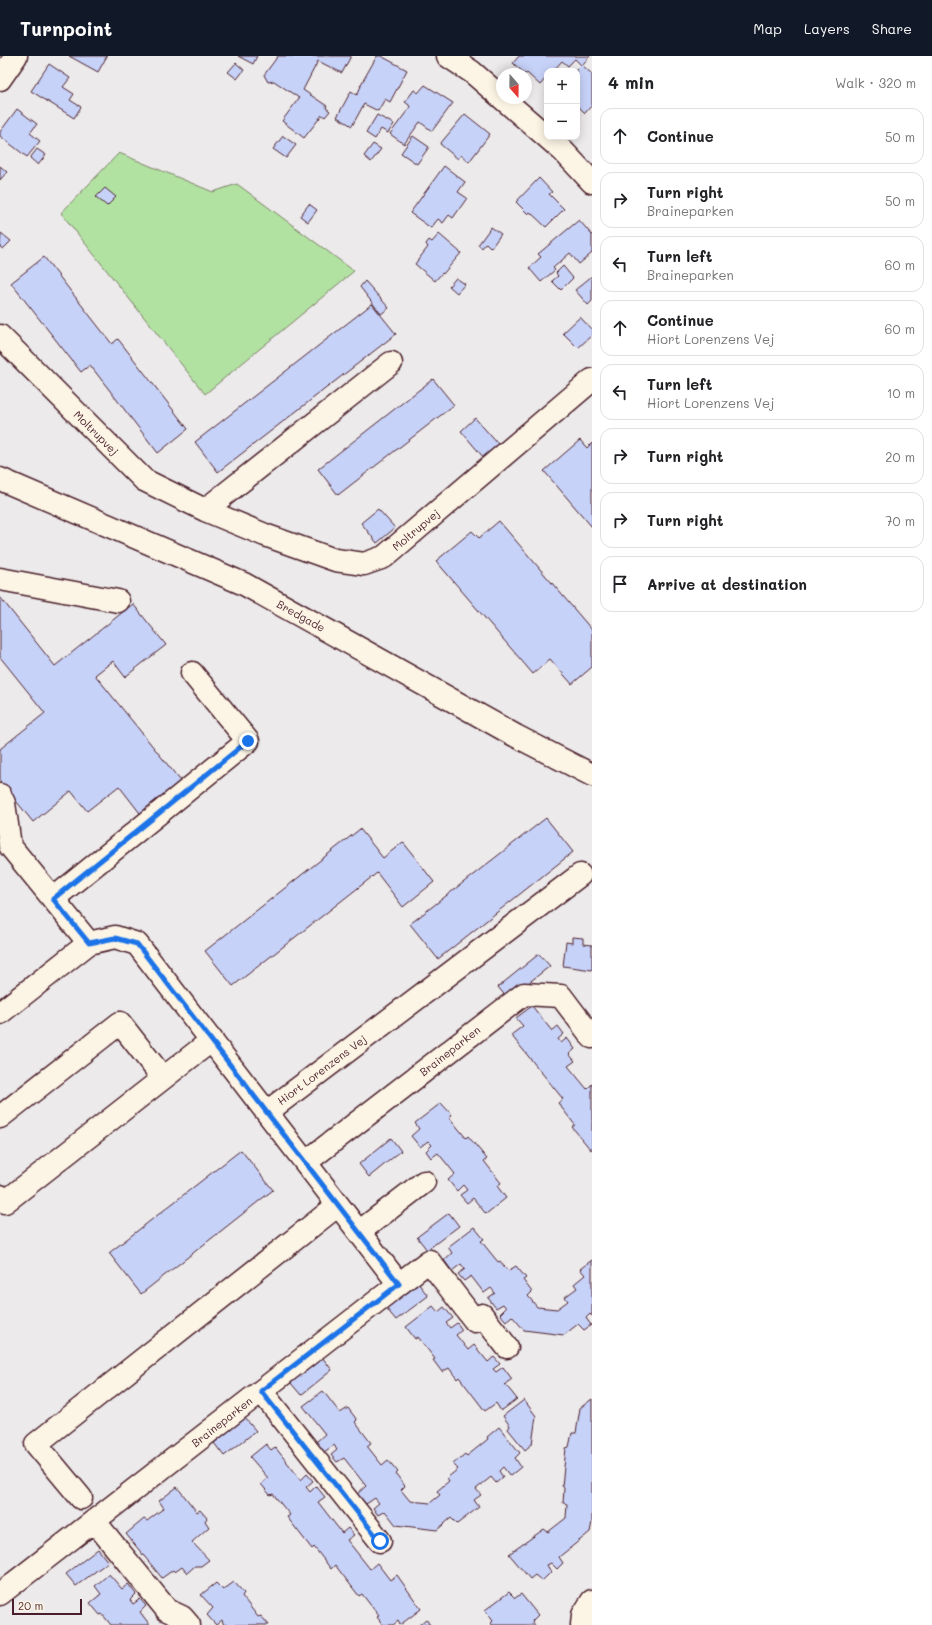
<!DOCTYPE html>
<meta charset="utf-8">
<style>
:root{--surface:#fff;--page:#f2f2f2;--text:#202124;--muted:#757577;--line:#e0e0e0;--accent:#111827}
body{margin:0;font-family:Mali,sans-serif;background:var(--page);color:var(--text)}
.controls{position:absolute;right:12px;top:12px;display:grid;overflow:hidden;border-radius:8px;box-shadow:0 2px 10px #0003}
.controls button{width:36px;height:36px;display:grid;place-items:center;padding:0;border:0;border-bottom:1px solid var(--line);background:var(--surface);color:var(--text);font:20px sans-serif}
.compass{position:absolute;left:496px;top:12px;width:36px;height:36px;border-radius:50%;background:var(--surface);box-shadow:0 2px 10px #0003;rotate:160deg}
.scale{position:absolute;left:12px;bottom:10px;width:70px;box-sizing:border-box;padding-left:4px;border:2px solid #4a1f2b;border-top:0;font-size:11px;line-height:14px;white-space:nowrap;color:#4a1f2b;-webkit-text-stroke:3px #fcf5e5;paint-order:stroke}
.stop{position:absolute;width:12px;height:12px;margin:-9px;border:3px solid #1a73e8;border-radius:50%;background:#fff}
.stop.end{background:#1a73e8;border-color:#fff;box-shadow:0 1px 4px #0008}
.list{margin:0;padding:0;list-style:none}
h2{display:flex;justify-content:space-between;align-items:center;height:52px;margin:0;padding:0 16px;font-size:17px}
h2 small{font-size:13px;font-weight:400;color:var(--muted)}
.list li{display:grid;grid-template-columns:26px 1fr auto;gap:12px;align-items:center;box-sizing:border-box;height:56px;margin:0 8px 8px;padding:0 8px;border:1px solid var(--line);border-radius:12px}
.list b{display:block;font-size:15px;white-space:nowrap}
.list p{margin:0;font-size:13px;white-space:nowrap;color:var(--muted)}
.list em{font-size:13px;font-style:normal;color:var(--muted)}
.icon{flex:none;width:22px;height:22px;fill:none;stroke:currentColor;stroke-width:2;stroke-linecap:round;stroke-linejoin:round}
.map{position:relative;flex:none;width:592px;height:1569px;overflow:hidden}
header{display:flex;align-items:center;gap:24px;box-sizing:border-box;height:56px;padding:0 20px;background:var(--accent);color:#fff}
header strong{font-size:19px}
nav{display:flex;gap:22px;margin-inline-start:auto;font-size:14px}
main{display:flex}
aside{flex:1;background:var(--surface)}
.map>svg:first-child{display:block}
.green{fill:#b1e2a2;stroke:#7e8066}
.building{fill:#c7d2f9;stroke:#4a1f2b}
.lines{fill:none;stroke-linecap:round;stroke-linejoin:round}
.minor-casing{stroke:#4a1f2b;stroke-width:25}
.minor{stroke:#fcf5e5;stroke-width:22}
.route{stroke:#1a73e8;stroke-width:5}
.labels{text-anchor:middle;stroke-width:3;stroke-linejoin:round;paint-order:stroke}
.street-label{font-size:11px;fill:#4a1f2b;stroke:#fcf5e5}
</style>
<header>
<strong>Turnpoint</strong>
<nav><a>Map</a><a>Layers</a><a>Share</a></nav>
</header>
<main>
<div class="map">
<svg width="592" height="1569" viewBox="0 0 592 1569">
<rect width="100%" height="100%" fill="#eceaeb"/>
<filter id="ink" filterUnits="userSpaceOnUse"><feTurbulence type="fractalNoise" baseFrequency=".025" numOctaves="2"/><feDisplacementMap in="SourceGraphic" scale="8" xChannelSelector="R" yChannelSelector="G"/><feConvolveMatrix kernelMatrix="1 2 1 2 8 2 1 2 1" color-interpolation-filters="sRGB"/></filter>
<g filter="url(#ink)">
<path class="green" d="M119,97l94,39 24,-8 117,87 -149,123 -144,-181z"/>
<path class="building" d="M69,0h38l-9,16z
M238,0h19l-4,8z
M278,0h73l-9,17 -24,-12 -15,29 24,16 -1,2 4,3 -5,6 -3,-2 -18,23 -22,-17 17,-23 -25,-17 -6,1 -4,-7z
M377,0h4l26,14 -17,32 -5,-3 -7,12 -14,-7 -12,22 -15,-9 14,-26 6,4 4,-9h-1z
M519,0h71l-8,9 10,9v31l-7,8 -8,-8v-34h-2l6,-6 -6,-6 -7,7 -6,-5 -9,10h-6v6l-7,8 -13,-12 -2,1 -12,-11z
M236,7l8,7 -7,9 -9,-7z
M49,8l21,14 -7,9 11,7 -4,6 11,7 -7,11 -43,-27z
M425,29l28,18 -21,28 -12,-9 -16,22 -14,-10 20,-27 -1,-2 -4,-3 9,-12 4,3z
M17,53l20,15 -7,9 10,8 -13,16 -27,-21v-4z
M465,58l25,20 -21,28 -8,-7 -3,4 -18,-15z
M377,59l17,9 -6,9 -7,-4 -6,10 -9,-6z
M283,80l13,9 -10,13 -13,-9z
M413,80l16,11 -12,17 -16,-11z
M373,88l8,5 -10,13 -7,-6z
M37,93l9,6 -8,10 -8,-7z
M0,110l7,6 -7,8z
M444,110l21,16 -7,10 9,6 -14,20 -4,-3 -6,8 -5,-4 -7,9 -21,-15z
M539,122l13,14 -3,2 15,15 -18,18 -16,-15 -2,2 -12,-12z
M105,132l11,9 -9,9 -11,-9z
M309,148l8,6 -9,12 -8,-6z
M579,164l13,15v18l-13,11 -9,-11 -17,15 2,2 -14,12 -12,-14 12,-11 -3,-3z
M491,171l10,7 -10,14 -5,-5 -4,5 -4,-3z
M1,177l10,8 -8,8 -3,-2z
M439,178l22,19 -18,21 -1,-1 -7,8 -20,-17 13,-17 -2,-3 3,-4 3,2z
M44,201l68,87 6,-5 70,90 -30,24 -68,-88 -9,7 -70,-89z
M563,210l10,12 -12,12 -9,-9 6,-5 -2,-3z
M592,220v25l-4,4 -13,-15z
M456,222l9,6 -8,9 -8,-7z
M365,225l24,27 -8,6 -21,-27z
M372,248l24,30 -178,138 -23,-30z
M580,261l12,13v5l-14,13 -15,-15z
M433,323l21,26 -116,90 -20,-26z
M475,362l24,27 -15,13 -23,-27z
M580,384l7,8 5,-5v84l-48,-56z
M378,453l17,19 -18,15 -16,-20z
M499,465l93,109v37l-20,17 -22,-25 -17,15 -97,-113 36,-30 7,7z
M0,541l55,69 78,-62 33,41 -41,32 -12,-16 -18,14 89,110 -41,32 -24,-31 -32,25 -16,-20 -38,31 -33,-41v-32l45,-36 -45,-56z
M546,762l27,34 -135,107 -28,-35z
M360,773l23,29 20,-16 31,40 -31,25 -26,-34 -144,113 -28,-35z
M572,881l11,1v6l9,1v25l-29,-4 3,-24 6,1z
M539,898l11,12 -42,33 -10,-12z
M532,950l20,25 6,-5 6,8 -6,5 3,4 6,-5 8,11 -6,5 6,7 -7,5 19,23 5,-5v65l-1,1 -19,-23 3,-2 -17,-22 5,-4 -52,-64 12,-9 -7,-8z
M441,1047l11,12 -3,2 17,21 2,-2 19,23 -3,2 17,22 -4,3 9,12 -20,16 -13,-16 -6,5 -7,-8 7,-5 -4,-5 -6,6 -9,-11 7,-6 -17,-21 -7,5 -5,-7 6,-6 -4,-4 -8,6 -9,-11 8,-7 -4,-6z
M391,1082l10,13 -32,26 -10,-13z
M241,1094l32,40 -132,104 -32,-41z
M449,1157l10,13 -32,24 -10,-13z
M474,1171l10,12 -3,2 17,21 2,-1 8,10 8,-5 10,12 -3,2 9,12 -4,4 9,11 20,2 11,-8 -3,-4 12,-9 -3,-4 11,-9 -5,-6 12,-9v56l-2,-2 -4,4 5,7 -7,5 -6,-6 -14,11 -40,-5 -12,-14 -6,5 -6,-7 6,-6 -3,-4 -7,4 -8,-10 7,-5 -4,-5 -7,5 -13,-17 -7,5 -6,-7 7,-5 -4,-5 -9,7 -8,-11 8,-7 -4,-6z
M418,1227l10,13 -32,24 -10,-12z
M433,1250l5,6 6,-5 9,11 -7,5 4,5 7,-5 5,7 -6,5 12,15 6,-5 14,17 6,-5 6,7 -7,5 3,3 7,-5 9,12 -7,5 12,15 -16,12 -5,-8 -11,8 -26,-34 -2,2 -8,-11 -7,4 -9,-12 2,-1 -17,-22 -3,2 -9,-12z
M322,1301l10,13 -31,25 -11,-13z
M323,1335l17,22 8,-5 9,12 -2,2 16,21 -4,3 15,19 6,-5 10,12 -2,2 9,12 -4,4 9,11 20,2 10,-8 -3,-4 12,-10 -2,-3 11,-9 -5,-5 12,-10 2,2 21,-17 -1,-2 12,-10 21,26 -5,5 6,9 -11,9 -7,-9 -4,4 4,6 -7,6 -5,-6 -15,12 5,6 -7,5 5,7 -22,17 -6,-6 -14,12 -41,-5 -11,-14 -7,4 -5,-7 6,-5 -4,-5 -9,6 -9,-10 9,-8 -22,-28 -7,4 -6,-7 6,-5 -3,-5 -10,7 -8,-10 9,-8 -22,-28z
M592,1343v123l-2,10 -31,25 4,6 -6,6 -6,-6 -4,2 4,7 -9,9 -7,-6 -5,4 -21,-25 35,-25 4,3 18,-14 1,-14 -4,-1 1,-15 -2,-2 4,-38 3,-1 3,-14h4l4,-25z
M524,1344l12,16 -4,28 -7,6 -17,-21 2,-3 -7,-10z
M245,1362l11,13 -32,25 -10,-13z
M266,1388l5,6 4,-3 26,33 6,-6 6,7 -7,6 4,5 6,-6 9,11 -7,5 24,31 6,-5 6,7 -7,5 23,29 7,-6 13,17 7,-5 24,34 -21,16 -2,-4 -5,4h-10l-6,-8 2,-1 -17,-22 -3,2 -24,-31 -4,4 -17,-22 -2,2 -25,-32 3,-2 -17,-21 -3,1 -9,-11 7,-6 -18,-21z
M177,1431l20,25 3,-2 7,8 -2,3 4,6 -17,15 17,18 -8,6h-6l-8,7 -5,-6 -7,5 -2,-2 -11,8 -36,-44 18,-15 3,2 17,-13 -5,-7z
M98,1493l10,13 -32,24 -10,-12z
M109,1518l13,15 6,-5 8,10 -6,6 3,4 7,-5 6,7 -6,6 10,13h-39l-9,-11 -2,1 -10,-12 11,-9 -6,-8z
M234,1526l10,11 -2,3 16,21 3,-1 8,9h-45l-2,-5 -6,5 -9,-10 6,-7 -12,-13 1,-1 14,-11 7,7z
M509,1536l6,6 6,-4 17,21 -6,6 3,4h-43l-1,-2 2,-2 -8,-11z
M426,1563l4,6h-11z"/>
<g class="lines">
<g class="minor-casing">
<path id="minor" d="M448,0l24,16 30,26
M0,23l16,-23
M502,42l45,39
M547,81l16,14 29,31
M0,280l144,144 61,30 60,25 70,25 29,4 20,-7 208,-177
M0,423l244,105 272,152 76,39
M205,454l186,-147
M0,523l118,22
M0,739l4,8 6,43 79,97
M53,843l195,-158 -56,-68
M0,957l89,-70 26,-6 22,7 262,340 -399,310
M267,1056l313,-237
M0,1061l120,-94 43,55
M306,1106l218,-168 37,2 31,41
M0,1140l5,6 207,-162
M359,1176l65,-50
M399,1228l30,-23 46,60 7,-6 25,32
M261,1335l119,150
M81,1442l-45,-54 302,-239
M95,1466l72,88 15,7 7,8
M582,1569l1,-10 9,-14"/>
</g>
<use href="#minor" class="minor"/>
</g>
</g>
<g class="lines" filter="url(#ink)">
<path class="route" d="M248,685l-195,158 36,44 26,-5 22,6 262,340 -138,107 119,150"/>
</g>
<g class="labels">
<g class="street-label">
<text transform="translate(96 377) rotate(45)" y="4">Moltrupvej</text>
<text transform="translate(416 474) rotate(-40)" y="4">Moltrupvej</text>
<text transform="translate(301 560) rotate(29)" y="4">Bredgade</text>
<text transform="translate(450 995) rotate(-38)" y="4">Braineparken</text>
<text transform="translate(322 1014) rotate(-37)" y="4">Hiort Lorenzens Vej</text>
<text transform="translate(222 1366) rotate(-38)" y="4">Braineparken</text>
</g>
</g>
</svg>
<div class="controls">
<button>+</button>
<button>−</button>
</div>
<svg class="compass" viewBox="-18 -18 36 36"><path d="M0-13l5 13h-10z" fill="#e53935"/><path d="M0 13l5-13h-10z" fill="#757577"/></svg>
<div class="scale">20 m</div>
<div class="stop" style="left:380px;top:1485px"></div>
<div class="stop end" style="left:248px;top:685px"></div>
</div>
<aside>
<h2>4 min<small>Walk · 320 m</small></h2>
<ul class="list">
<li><svg class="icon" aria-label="ahead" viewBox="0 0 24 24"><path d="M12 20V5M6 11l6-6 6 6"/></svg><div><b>Continue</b></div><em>50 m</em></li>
<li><svg class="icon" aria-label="right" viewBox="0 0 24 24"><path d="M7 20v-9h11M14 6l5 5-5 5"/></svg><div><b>Turn right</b><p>Braineparken</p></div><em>50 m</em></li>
<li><svg class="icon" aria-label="left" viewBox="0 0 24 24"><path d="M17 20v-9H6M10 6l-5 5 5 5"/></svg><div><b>Turn left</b><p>Braineparken</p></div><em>60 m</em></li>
<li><svg class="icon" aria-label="ahead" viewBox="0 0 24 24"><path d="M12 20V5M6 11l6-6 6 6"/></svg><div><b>Continue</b><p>Hiort Lorenzens Vej</p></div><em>60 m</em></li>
<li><svg class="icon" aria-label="left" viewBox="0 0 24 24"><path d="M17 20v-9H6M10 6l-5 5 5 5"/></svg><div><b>Turn left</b><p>Hiort Lorenzens Vej</p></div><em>10 m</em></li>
<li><svg class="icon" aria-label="right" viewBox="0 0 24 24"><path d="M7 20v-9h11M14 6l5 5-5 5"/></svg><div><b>Turn right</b></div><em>20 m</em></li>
<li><svg class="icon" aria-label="right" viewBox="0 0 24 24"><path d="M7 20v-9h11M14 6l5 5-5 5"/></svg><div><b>Turn right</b></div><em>70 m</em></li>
<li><svg class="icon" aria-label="arrive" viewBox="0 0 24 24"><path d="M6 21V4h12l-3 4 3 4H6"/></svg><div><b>Arrive at destination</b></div></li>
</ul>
</aside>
</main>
